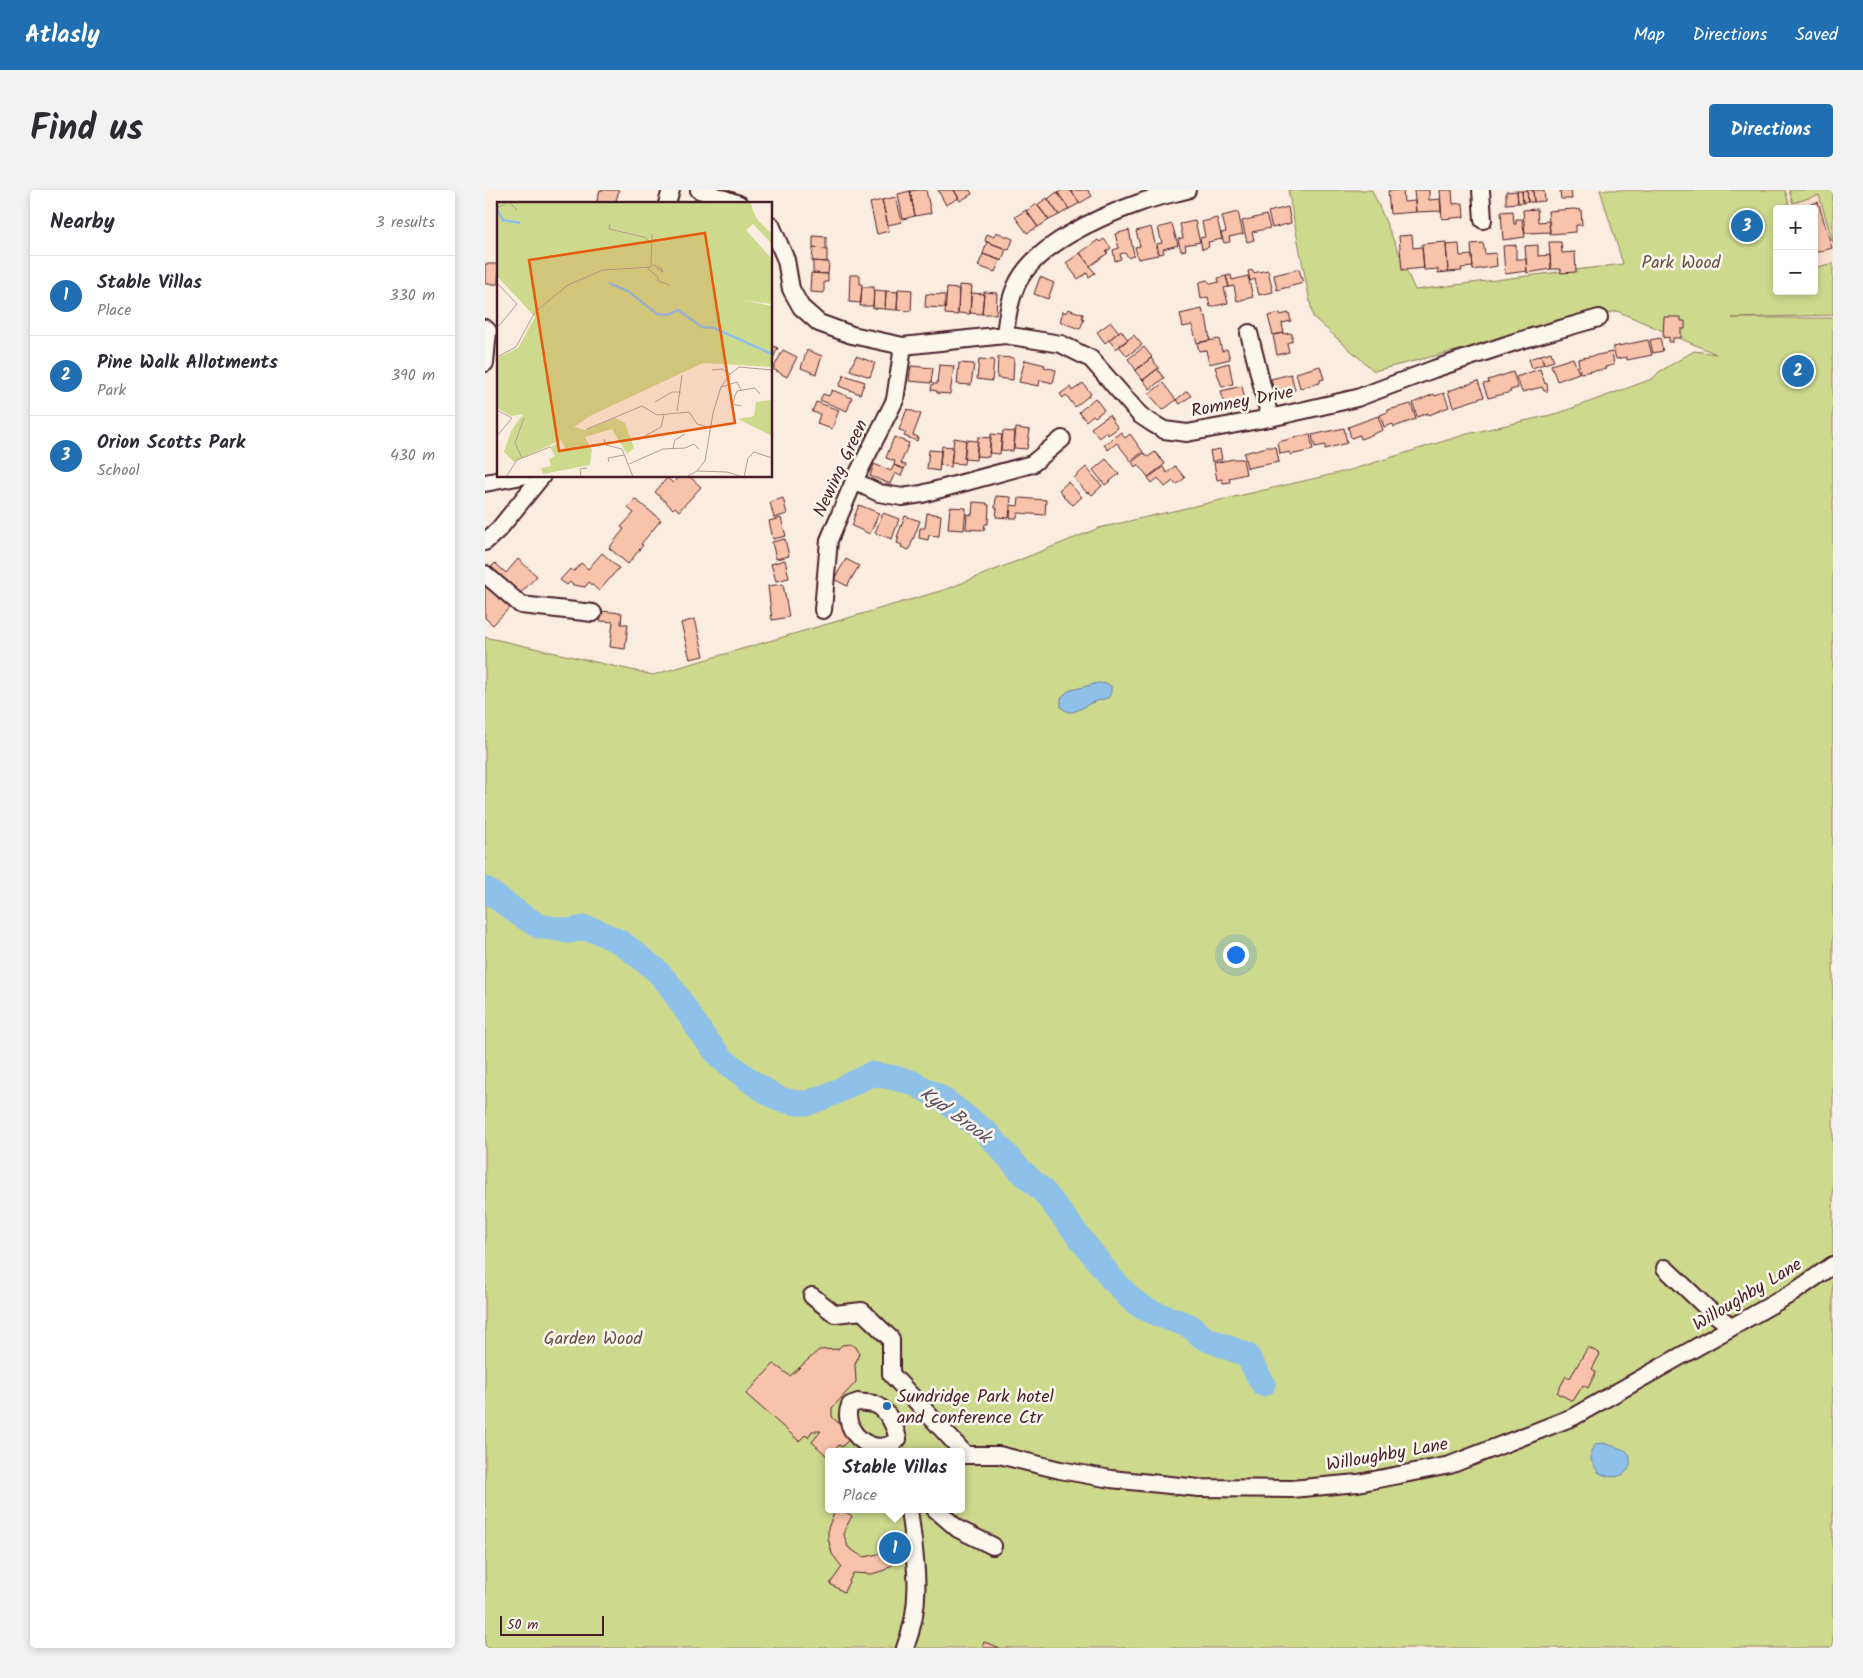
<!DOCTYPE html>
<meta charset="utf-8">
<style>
:root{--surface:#fff;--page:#f2f2f3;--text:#2b2b33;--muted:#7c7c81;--line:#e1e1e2;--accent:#1f6fb2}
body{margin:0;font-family:Kalam,sans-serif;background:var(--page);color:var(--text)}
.controls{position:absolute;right:15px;top:15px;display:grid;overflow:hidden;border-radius:5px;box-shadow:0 2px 8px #0003}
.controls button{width:45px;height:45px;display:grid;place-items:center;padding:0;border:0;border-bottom:1px solid var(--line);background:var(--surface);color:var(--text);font:25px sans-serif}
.scale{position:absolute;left:15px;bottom:12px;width:104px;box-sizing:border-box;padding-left:5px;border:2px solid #4a1f2b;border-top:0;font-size:14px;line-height:18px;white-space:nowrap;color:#4a1f2b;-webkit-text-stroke:4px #fbf7ec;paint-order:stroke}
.you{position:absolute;left:750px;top:764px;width:18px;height:18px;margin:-12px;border:4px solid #fff;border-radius:50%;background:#1a73e8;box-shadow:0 0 0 8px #1a73e833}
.badge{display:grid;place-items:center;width:32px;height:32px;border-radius:50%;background:var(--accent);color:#fff;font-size:16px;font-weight:700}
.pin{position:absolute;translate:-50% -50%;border:2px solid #fff;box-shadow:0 1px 5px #0006}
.popup{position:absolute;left:340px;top:1258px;width:140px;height:65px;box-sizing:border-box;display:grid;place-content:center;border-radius:5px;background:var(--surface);filter:drop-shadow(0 1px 4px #0005);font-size:16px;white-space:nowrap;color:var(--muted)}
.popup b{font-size:19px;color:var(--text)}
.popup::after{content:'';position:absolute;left:50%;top:100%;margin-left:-10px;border:10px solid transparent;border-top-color:var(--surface)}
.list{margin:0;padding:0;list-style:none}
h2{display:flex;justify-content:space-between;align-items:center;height:65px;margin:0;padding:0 20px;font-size:21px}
h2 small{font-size:16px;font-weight:400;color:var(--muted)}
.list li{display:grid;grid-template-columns:32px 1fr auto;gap:15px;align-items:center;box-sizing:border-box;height:80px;padding:0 20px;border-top:1px solid var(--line)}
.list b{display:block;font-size:19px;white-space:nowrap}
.list p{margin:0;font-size:16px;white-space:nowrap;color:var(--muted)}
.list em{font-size:16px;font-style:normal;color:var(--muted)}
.map{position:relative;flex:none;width:1348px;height:1458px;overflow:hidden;border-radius:5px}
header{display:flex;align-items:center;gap:30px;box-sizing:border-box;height:70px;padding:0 25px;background:var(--accent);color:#fff}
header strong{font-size:24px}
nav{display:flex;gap:28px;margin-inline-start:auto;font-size:18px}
.intro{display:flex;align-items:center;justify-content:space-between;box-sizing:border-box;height:120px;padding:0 30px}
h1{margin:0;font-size:35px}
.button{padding:12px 22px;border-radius:5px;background:var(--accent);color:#fff;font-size:18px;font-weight:700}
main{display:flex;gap:30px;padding:0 30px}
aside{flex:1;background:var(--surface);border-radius:5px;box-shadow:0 2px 8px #0003}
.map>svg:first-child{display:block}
.built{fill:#f9e0cf}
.green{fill:#cdd98d;stroke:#8c7c5c;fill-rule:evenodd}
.water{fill:#8ec1ea;stroke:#73809e}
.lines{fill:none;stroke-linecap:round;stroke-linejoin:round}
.river{stroke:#8ec1ea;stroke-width:25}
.building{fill:#f8c3aa;stroke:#4a1f2b}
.minor-casing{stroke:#4a1f2b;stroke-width:20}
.minor{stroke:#fbf7ec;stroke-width:16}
.poi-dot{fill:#1f6fb2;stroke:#fbf7ec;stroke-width:2}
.labels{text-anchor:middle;stroke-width:5;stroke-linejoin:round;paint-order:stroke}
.park-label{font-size:18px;fill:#6b4e44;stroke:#fbf7ec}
.street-label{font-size:18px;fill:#4a1f2b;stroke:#fbf7ec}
.poi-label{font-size:18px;fill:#4a1f2b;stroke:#fbf7ec;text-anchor:start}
.water-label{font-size:19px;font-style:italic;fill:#5e5064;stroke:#fbf7ec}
.inset-river{fill:none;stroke:#8ec1ea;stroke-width:2.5}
.inset-road{fill:none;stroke:#b49b97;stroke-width:1}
.view{fill:#e8590c;fill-opacity:0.15;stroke:#e8590c;stroke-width:2.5}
.inset-edge{fill:none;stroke:#4a1f2b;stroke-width:2.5}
</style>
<header>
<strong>Atlasly</strong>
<nav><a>Map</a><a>Directions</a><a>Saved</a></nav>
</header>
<div class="intro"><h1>Find us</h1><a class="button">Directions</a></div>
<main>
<aside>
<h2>Nearby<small>3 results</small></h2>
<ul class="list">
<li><span class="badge">1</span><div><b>Stable Villas</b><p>Place</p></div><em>330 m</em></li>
<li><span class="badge">2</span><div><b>Pine Walk Allotments</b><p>Park</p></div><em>390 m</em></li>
<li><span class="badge">3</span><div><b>Orion Scotts Park</b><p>School</p></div><em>430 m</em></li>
</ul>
</aside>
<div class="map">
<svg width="1348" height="1458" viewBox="0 0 1348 1458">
<rect width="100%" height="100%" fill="#faeddf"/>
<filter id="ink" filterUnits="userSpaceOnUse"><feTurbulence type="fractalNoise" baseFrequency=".02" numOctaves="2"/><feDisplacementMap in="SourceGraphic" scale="10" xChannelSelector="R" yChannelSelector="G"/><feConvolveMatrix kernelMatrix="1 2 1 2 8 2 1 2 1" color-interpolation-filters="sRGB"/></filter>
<g filter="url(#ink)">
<path class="built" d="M1229,0h119v73l-19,5v-59h-37z"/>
<path class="green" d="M803,0h84l43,100 208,-26 -23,-74h185l5,19h-13v82h37v-23l19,-5v52l-101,3h101v1330h-1348v-1011l168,38 294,-86 152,-61 248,-57 120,-37 92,-21 93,-34 7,-7 35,-21 22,3 -99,-43 -243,60 -61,-54zM344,1262h132v57h-132z
M1304,0h44v53l-14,-48 -26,8z"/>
<path class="water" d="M613,493l10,1 3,2v6l-2,5c-5,3 -10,3 -15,5 -12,4 -22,17 -33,5v-9l7,-7z
M1118,1253l22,7 4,4c7,22 -16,28 -31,18l-7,-12v-9l5,-7z"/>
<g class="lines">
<path class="river" d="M0,699l36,26 18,11 30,5 15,-3 13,3 25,12 34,27 12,13 36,54 17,21 32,25 26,16 18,4h11l28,-11 35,-18 19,3 21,5 30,16 46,35 32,36 25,23 68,87 20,21 10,7 15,7 33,12 14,12 43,17 16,29"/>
</g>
<path class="building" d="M115,0h19l-4,14h-19z
M432,0h9l5,23 -16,3 -5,-25z
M453,0h16l5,8 -13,7z
M469,0h16l2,4 -12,7z
M577,0h8l10,13 -11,6 -11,-16z
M585,0h18l4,6 -12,7z
M918,0l1,12 11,-1 1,11 -26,2 -2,-23z
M929,0h15v10l11,-1 1,12 -25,1z
M955,0h12l1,14 10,-1 1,14 -22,2z
M1042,0l1,12 -5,1 -1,-12z
M1042,0h6l1,12h-6z
M1048,0h11l1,11 -11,1z
M1075,0h11l1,9h-11z
M425,1l5,25 -12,3 -5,-25z
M1032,1l1,12 -12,1v-12z
M1032,1h5l1,12h-5z
M572,2l12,17 -10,6 -11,-16z
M411,7l6,25 -14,3 -6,-25z
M562,8l12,17 -10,5 -12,-15z
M397,10l7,31 -12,3 -7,-31z
M1333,12l14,46 -18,5v-44h-20z
M552,14l12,16 -11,7 -12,-16z
M803,17l3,16 -19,5 -4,-16z
M1052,19l1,13 11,-1 1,11 -25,1 -2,-23z
M1089,19l7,1 1,15h-6v7l-26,2 -2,-23z
M541,20l12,17 -11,6 -12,-16z
M1028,21l1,13h2v-5h6l3,18 -22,3 -2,-28z
M753,22l5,22 -14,3 1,5 -6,1 -3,-10 5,-1 -4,-16z
M781,25l4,13 -18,4 2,8 -7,2 -5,-21z
M732,28l5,21 -14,3 1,5 -7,2 -2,-11 5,-1 -3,-15z
M710,31l5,21 -15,3 1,5 -5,1 -3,-12 5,-1 -3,-14z
M687,34l6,21 -15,4 1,4 -5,1 -2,-10 5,-1 -4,-15z
M666,37l7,28 -20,4 -3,-12 5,-1 -4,-15z
M644,40l5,25 -5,3 -4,-5 -5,1 1,5 -6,2 -2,-11 6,-2 -4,-14z
M511,42l17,7 -4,11 -24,-9 2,-7 7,3z
M927,45l1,13 9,-1 2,21 -22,2 -3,-34z
M328,46l13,1v12l-13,-1z
M619,49l7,9 -5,4 2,1 -18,13 -10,-13 18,-13 2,2z
M502,52l19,7 -4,12 -19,-7z
M961,52l2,30 -10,1v-4l-14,1 -2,-26z
M1064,52h12l1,11 13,-1 1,20 -15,1v-4h-10z
M998,53l2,11 11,-1 1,13 -24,4 -2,-26z
M974,54l1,12 12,-1 1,12 -12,1 1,3 -14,1 -2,-27z
M1031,55v14h10l1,12 -22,3 -2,-28z
M1053,55v11l12,-1 1,14 -24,4 -2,-27z
M328,58l14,1v13l-15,-1z
M595,63l15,20 -6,4 -2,-4 -9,6 -12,-16z
M498,64l17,6 -5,12 -17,-6z
M328,71l16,1 -1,12 -15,-1z
M0,74h14l-1,20h-13z
M814,79l4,14 -26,7 -3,-15z
M768,80v3l15,-3 5,22 -14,3 -4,-16 -5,2 -2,-10z
M326,83l17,1v8h-4v11l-14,-1z
M365,85h10v9h2l-1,19 -12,-1z
M746,85l1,5 16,-4 5,21 -16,4 -3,-15 -5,1 -3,-11z
M741,86l3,11 -5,1 4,15 -18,4 -2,-10 -7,2 -2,-14 1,-3 7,-2 4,4 8,-2 -1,-4z
M555,87l14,6 -6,16 -14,-5z
M474,95l13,1 -2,28 -12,-1z
M377,97h12l-1,19h-13z
M462,98l12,1 -1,26 -13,-1z
M413,99l14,1 -1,21 -14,-1z
M389,100l12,1 -1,18 -12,-1z
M401,101l12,1 -1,18 -12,-1z
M499,102l13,1 -1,21h-14z
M486,103l13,1 -2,20 -12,-1z
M441,104l19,1v13l-20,-1z
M583,119l15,5 -1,4 2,1 -4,10 -20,-7 3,-11 3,2z
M717,119l2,8 2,-1 4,24 -13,3 -5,-18 -9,2 -3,-13z
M795,123v2l9,-2 2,8 -9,2 2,10 -11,2 -5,-19z
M1179,127h17v4h4v8h-4v9h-8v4h-4v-5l-6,1z
M626,132l8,10 -14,11 -8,-11z
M636,140l7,10 -12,9 -7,-9z
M799,143l1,1 5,-1 2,1v7l-5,2 2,9 -12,3 -4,-20z
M649,145l8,10 -15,11 -8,-10z
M1175,148l3,13 -10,2 -3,-13z
M734,149l3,12 5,-2 3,10 -21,5 -3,-14 -7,1 -2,-8z
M1163,150l4,15 -25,5v-3l-11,2 -3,-12z
M286,155l7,3 -7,14z
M659,157l8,10 -16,13 -8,-11z
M298,160l14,7 -10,20 -14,-8z
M322,160l15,6 -6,18 -15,-6z
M1066,162l3,9 -10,3 -3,-9z
M1127,162l2,13 -9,2 1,2 -26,4 -2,-14z
M1056,165l3,9 -12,4 -3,-9z
M371,166l19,7 -5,14 -20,-7z
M513,167l16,1 -1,22 -16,-2z
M666,168l8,10 -16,12 -8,-9z
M1088,168l6,15 -22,8 -6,-16z
M494,169l15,1 -2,21 -15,-2z
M540,170l20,5 -1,2 12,3 -3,13 -13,-3 -1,6 -20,-4z
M474,173l15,1 -3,21 -14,-1z
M744,173l4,21 -11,3 -7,-20z
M454,175l15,1 -4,28 -13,-1v-2l-6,-1 1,-6h5z
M426,176l22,2 -2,15 -22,-2z
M835,176l4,13 -4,1v3l-20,5 -4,-15z
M672,179l7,9 -14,11 -7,-9z
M1055,179l5,15 2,-1 1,8h-4l-2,-4 -20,5 -6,-15z
M1028,182l5,16 -8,2 1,2 -23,6 -5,-14 6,-1 -1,-3z
M806,184l4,16 -20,5 -4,-16z
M359,185l21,7 -5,12 -21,-8z
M993,191l6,16 -31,10 -5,-16z
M598,193l8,11 -16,13 -9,-12 -3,3 -3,-4 10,-7 2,4z
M678,193l13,17 -13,10 -14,-16z
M757,196l3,15 -20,5 -4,-15z
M347,200l20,8 -5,13 -27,-11 3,-6 6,2z
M702,201l4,5 -11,8 -4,-4z
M959,203l5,14 -20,8 -1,-2 -11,4 -4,-14 21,-9 1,2z
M610,208l9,12 -9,7 -2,-2 -7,6 -7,-9z
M331,212l23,8 -7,19 -15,-5 3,-10 -8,-2z
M926,214l5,15 -22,8 -1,-3 -9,3 -4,-12 8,-3v-2z
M422,219l14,5 -8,21 5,2 -1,4 -13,-5 2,-4 -7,-2z
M624,225l9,13 -10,7 -2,-3 -7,6 -8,-10z
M893,226l5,14 -22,9 -1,-4 -9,3 -3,-11z
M531,238l14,2 -3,19 -13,-1z
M859,238l3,15 -22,6v-4l-10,2 -3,-12z
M518,241l12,1 -2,19 -12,-1z
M636,242l4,6 5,-4 13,18 -12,9 -14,-18 -9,7 -4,-5z
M506,244l11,1 -2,19 -11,-1z
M825,244l3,16 -23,5v-3l-10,2 -2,-12z
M409,247l15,6 -8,20 5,2 -2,4 -10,-4 1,-4 -9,-3z
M493,247l13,1 -2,19 -13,-1z
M469,248l12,2 -2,24 -13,-1z
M481,250l12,1 -2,19 -12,-1z
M457,256l11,1 -2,20 -11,-2z
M782,257h9l3,15 -32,6 -3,-15z
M735,259l2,10 -10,3 -2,-11z
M444,260l12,1 -2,20 -12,-2z
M670,262l10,12 -17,13 -10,-13 -3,3 -3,-5 12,-9 4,4z
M621,269l13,15 -14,11 -12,-15z
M748,269h10l3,15 -17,4 1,4 -7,1 -1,-4 -5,1 -3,-17z
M389,274l17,7 3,-6 10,4 -3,7 -6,-3 -5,11 -20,-8z
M690,276l10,12 -9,7 -3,-4 -8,6 -7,-9 -6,5 -4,-5 15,-11 4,6z
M601,277l16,19 -10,9 -3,-3 -2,1 -13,-15z
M194,286h10l12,11 -22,24 -4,-4 -2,2 -18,-17 12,-14 6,5z
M583,292l14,15 -9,8 -10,-8 1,-1 -5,-6z
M511,306l15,1 -2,21 -13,-1 1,-9h-2z
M298,308l4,16 -13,4 -4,-16z
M534,308l27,2 -1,15 -27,-2 -1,5h-7l1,-13 7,1z
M150,309l26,21 -20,24 2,1 -15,19 -19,-16 15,-19 -3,-2 13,-14 -6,-5z
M488,312l14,1v2h2l-1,19h-3l-1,6 -18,-1 1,-15 5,1z
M374,315l20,8 -9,21 -18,-8 2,-5 -1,-1z
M465,317l16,1 -2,22 -16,-1z
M398,323l16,6 -7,20 -17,-6z
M442,323l14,2 -2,21 -10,-1 -1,5 -9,-2 1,-10h5z
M420,326l15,5 -11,29 -8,-3 1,-2 -5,-2 2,-6h-2z
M296,328l5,18 -13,3 -4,-18z
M300,349l4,17 -13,3 -4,-17z
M117,363l17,15 -20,23 -10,-9 -4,5 -12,-2 -3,-3 -3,3 -7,-5 10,-11 4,2 7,-8 7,6z
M33,369l19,17 -18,19 -32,-23 8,-9 11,10z
M361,369l13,7 -12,20 -13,-7z
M300,370l4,18 -13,3 -5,-17z
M298,394l6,33 -17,3 -4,-34z
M2,396l23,21 -17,18 -8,-7v-30z
M116,421l21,2 -1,11h7l-3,25 -15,-2 3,-25 -13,-1z
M210,429l9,37 -14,3 -9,-36z
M365,1154l6,3 3,6 -4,12 1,17 -24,26v9l19,18 -1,3 -8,9 -3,-2 -6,7h-4l-1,5 -16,-15 9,-11h-9l-4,6 -3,-2 -6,6 -53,-47 28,-30 16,12 29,-26 19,-1 4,-4z
M1103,1157l12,7 -8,15 4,3 -8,16 -5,-3 -10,16 -16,-8 9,-17 4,2z
M351,1319h5l11,7 -7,13 -1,6 4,12 10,7 7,3 13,-3 5,-5 7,-11 16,8 -9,15 -12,9 -13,4 -19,-1 -9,19 -14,-8 12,-17 -10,-13 -4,-16v-10z
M499,1452l14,5v1h-16z"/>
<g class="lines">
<g class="minor-casing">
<path id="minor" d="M214,0l40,14
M996,0l2,30
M182,14l4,-14
M286,35l15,35 5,29 10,18 18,16 33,12 51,11 102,-11 56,9 30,15 49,56 12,8 12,7 23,3 83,-15 87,-20 77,-29 84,-28 81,-23
M0,138l3,3 -3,32
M764,143l21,85
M520,145c2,-17 4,-33 11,-49 18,-41 83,-69 123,-83 16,-6 32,-9 48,-13
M369,291l25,12 23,4 20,-3 110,-30 30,-25
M0,293l37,-7
M0,352l14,-13 43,-53
M0,384l36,31 72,8
M338,420l6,-70 25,-59 41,-81 8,-54
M1180,1078l43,41 24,18
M327,1106l23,18 27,-3 29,28v35l75,81
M373,1212c5,1 11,1 16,2 13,4 21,22 24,35 -22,22 -59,-7 -48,-34z
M476,1265h38l61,15 51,9 88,9 92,1 67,-6 92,-18 123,-48 221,-125 39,-27
M450,1319l23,20 35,17
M420,1458c19,-48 10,-90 4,-139"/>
</g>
<use href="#minor" class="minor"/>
</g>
</g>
<circle class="poi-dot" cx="402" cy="1216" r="5"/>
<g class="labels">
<g class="park-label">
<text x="1196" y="78">Park Wood</text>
<text x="108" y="1154">Garden Wood</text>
</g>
<g class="street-label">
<text transform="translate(757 211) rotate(-11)" y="6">Romney Drive</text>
<text transform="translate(355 278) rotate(-65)" y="6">Newing Green</text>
<text transform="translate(1262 1104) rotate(-31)" y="6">Willoughby Lane</text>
<text transform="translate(902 1264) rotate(-10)" y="6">Willoughby Lane</text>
</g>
<g class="poi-label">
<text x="412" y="1212">Sundridge Park hotel<tspan x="412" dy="21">and conference Ctr</tspan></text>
</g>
<g class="water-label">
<text transform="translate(471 924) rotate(36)" y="7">Kyd Brook</text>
</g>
</g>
<g transform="translate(12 12)">
<rect width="275" height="275" fill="#faeddf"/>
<path d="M0,0h253l6,16 16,16v10l-19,-20 -7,6 26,29v45l-29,-4 29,6v61l-69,-4 -113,53 -16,11 11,3 30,-12 10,5 9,25 -7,6 -15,-25 -27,8 7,13 -2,15 -47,9 -2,-6 10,-2 -2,-7 6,-3 -5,-9 8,-4 3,7 4,-2 -4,-8 -47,22 -10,-10 7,-21 12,-17 -12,2 -14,-8v-50l21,-10 17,-31 -38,-41zM275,198v36l-34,-17 16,-3 2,-14z" fill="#cdd98d"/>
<path class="inset-river" d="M0,7l6,11 17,3M112,81l19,8 29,23 10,1 11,-5 24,17 12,1 58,26"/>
<path class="inset-road" d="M0,6l12,-6 8,8M113,22l-1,5 35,8 6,5M156,63l8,3 2,4 -7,-4M150,66l11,9v4l12,4M0,81l20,21 -20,24M0,155l19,-10 19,-35 33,-27 35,-15 48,-3 1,-33M215,168l10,-1 8,5M224,185l16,-5 4,8M158,200l17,-10h9M244,204l-9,-2 5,-13 18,-3 5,6M0,208l15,8 -15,18M180,209l5,-36M90,227l55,-23 15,9 32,-3 8,12 14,4M107,237l2,6 16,4 11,28M141,238l23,-13 3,-12M176,246l2,-8 10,-6M25,256l-7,-15 9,-25M112,260l-1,-4 16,-3M132,262l34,-15 22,-1 9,-4 5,5M200,269l30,1 16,5M9,275l11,-17 33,-13M84,275l-1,-8 7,-1M189,275l11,-6 8,-10 8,-48 8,-26 9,-13 9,-7 33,3M247,275l4,-19 6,-6 18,6"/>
<path class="view" d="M208,31l30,190 -176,28 -30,-191z"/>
<rect width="275" height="275" class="inset-edge"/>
</g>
</svg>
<div class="controls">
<button>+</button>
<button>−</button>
</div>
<div class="scale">50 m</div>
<div class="you"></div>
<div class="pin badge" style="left:410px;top:1358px">1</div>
<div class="popup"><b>Stable Villas</b>Place</div>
<div class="pin badge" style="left:1313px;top:181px">2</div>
<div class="pin badge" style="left:1262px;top:36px">3</div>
</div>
</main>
